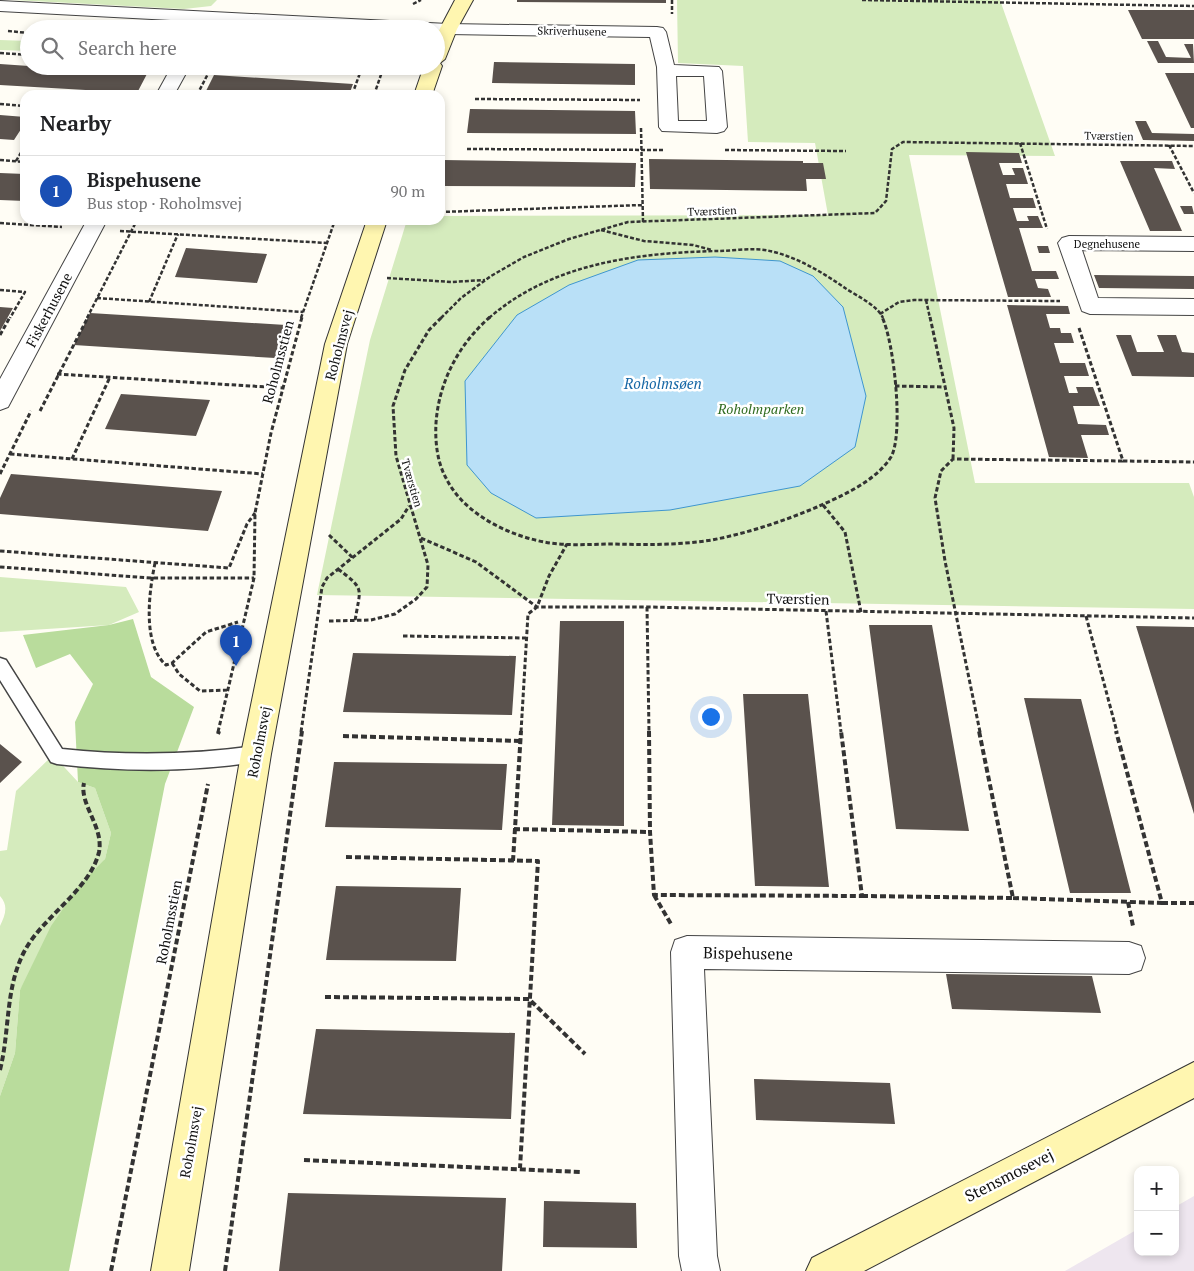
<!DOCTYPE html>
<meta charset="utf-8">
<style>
:root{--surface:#fff;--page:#f2f2f2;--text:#202124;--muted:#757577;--line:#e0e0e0;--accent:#c4262e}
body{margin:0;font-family:"PT Serif",serif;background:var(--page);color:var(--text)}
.controls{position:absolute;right:15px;bottom:15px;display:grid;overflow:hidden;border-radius:10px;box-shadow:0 2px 8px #0003}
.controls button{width:45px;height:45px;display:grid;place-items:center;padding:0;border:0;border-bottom:1px solid var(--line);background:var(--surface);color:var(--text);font:25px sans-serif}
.you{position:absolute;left:710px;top:716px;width:18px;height:18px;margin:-12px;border:4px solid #fff;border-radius:50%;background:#1a73e8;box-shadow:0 0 0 8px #1a73e833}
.badge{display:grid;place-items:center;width:32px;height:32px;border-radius:50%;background:var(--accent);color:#fff;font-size:16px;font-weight:700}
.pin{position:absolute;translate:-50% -41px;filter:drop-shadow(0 1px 2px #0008)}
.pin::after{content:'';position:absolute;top:26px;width:18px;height:15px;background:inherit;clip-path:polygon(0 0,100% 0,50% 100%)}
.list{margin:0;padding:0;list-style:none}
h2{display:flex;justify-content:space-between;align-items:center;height:65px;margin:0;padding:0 20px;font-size:21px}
h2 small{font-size:16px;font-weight:400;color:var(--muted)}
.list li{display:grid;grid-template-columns:32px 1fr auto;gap:15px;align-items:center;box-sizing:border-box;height:70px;padding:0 20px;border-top:1px solid var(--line)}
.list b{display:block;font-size:19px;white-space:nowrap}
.list p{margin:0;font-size:16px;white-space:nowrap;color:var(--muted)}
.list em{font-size:16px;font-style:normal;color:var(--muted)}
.icon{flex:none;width:28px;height:28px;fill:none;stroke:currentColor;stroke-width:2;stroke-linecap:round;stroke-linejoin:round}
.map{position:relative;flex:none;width:1194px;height:1271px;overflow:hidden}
.search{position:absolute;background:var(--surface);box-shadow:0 2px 8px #0003;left:20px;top:20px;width:425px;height:55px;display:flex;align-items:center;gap:12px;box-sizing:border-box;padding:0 18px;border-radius:28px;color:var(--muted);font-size:19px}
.panel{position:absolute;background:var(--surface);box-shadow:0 2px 8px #0003;left:20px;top:90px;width:425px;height:135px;border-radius:15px}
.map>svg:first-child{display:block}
.industrial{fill:#eee6ef}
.green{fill:#d5ebbd}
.forest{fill:#b9dc9c}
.water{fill:#b9e0f7;stroke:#3f96cf}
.building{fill:#5a524d}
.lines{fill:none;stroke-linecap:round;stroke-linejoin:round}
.lane-casing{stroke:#444;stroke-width:3}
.street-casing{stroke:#444;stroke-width:2}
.secondary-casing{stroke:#333;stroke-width:2}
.path-far2{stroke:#333;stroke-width:2.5;stroke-dasharray:4 2;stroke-linecap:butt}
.path-far1{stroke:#333;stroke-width:3;stroke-dasharray:4.5 2.5;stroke-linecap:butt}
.path{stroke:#333;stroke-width:4;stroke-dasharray:6 3;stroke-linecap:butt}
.lane{fill:#fff;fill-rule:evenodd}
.street{fill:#fff;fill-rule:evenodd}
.secondary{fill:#fff6b0;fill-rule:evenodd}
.labels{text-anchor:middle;stroke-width:5;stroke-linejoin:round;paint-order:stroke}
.far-street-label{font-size:11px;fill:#111;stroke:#fff}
.street-label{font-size:14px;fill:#111;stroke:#fff}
.park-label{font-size:14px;font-style:italic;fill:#2f6b1f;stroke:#fff}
.water-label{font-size:15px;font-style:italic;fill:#1768a6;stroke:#fff}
.near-street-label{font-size:16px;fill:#111;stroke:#fff}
</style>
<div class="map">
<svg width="1194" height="1271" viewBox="0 0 1194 1271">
<rect width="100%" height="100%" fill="#fffdf5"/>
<path class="industrial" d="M1194,1196v75h-129l73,-42v23h37v-45z"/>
<path class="green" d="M13,0h204l-6,6 -27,3z
M677,0h323l55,156 -146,-1 66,328h214l5,14v112l-877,-14 53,-255 37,-120h33v-4l388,-1 -13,-72 -67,-1 -5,-76 -65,-3z
M0,40l29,1v10l-29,-1z
M0,577l126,10 13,25 -30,13 -109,7z
M53,755l25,27 17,6 16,45 -6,26 -85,131 -5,63 -15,43v-170c5,-11 9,-20 0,-30v-45l7,-1 9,-59z"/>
<path class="forest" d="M133,619l18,58 43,30 -29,77 -96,487h-69v-175l15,-43 5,-63 31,-64 28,-40 26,-27 6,-26 -16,-45 -17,-6 -3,-60 18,-38 -23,-30 -34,14 -13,-33 86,-10z"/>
<path class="water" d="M715,257l65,4 33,15 30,31 23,89 -11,51 -55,39 -130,24 -134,8 -45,-25 -24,-28 -2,-84 52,-66 52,-30 69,-25z"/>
<path class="building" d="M517,0h149v3l-149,-1z
M1128,10h66v29h-52z
M1147,41h11l8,16 25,1 -7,-14h9l1,19h-36z
M494,62l141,2v21l-143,-2z
M0,64l29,2 119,6 -11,21 -137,-8z
M1165,73h29v55h-3z
M214,75l139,9 -4,11h-145z
M470,109l165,2 1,23 -169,-1z
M0,115l25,2v6l-11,17 -14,-1z
M1135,121h11l6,12 42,1v7l-51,-1z
M966,152l53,1 3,10h-23l4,12h12l-3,-7h11l5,16h-22l4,14h23l3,10h-23l4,13h12l-2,-5h11l5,12h-24l13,43h24l3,8h-24l3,9 10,1 3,8h-43z
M649,159l154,2v2h20l3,16h-20l1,12 -157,-2z
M443,160l193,3 -1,24 -195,-1z
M1120,161h52l3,8 -21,-1 28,63h-32z
M0,173l25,1v27l-25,-1z
M1180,206h12l2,8h-10z
M1037,246h11l2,7h-11z
M186,248l81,6 -10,29 -82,-6z
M1094,275l100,1v13l-95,-1z
M1007,305l61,1 2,8h-24l4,14h10l1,5h10l3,10h-20l6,20h25l4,13h-25l5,17h9l-2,-6h17l7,19h-27l5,18 28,1 3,10h-28l7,23 -39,-1z
M0,307l13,1 -13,23z
M90,313l196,12 -11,33 -201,-13z
M1116,335h15l6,17h27l-7,-17h19l6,17 12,1v24l-62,-1z
M121,394l89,6 -14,36 -91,-7z
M11,474l211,17 -14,40 -208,-17v-16z
M560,621h64v205l-72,-1z
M869,625h63l37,206 -73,-2z
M1136,626l58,1v187z
M353,653l163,3 -4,59 -169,-3z
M743,694h65l21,193 -74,-1z
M1024,698l57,1 50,194h-61z
M0,744l22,18 -22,21z
M334,762l173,2 -5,66 -177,-3z
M336,886l125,2 -5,73 -130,-1z
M946,974l146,2 9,37 -149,-4z
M316,1029l199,4 -4,86 -208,-5z
M754,1079l136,4 5,41 -139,-4z
M288,1193l218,5 -4,73h-223z
M544,1201l92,2 1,45 -94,-1z"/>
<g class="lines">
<g class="lane-casing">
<path id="lane" d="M0,658l6,2 56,89c65,7 129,6 194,-3l6,2 3,6 -3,6 -6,2c-67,10 -132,10 -199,2l-6,-2 -51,-82z"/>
</g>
<g class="street-casing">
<path id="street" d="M0,1l448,23 209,3 6,1 3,4 8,33 45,2 3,4 5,56 -3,4 -7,2 -55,-2 -3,-4 -2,-60 -7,-30 -202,-3h-12v-5h-95l-341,-18zM676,76h28l3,45h-29z
M172,66h18l-16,29h-18z
M87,220h20l-99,187 -8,3v-31z
M1069,236l125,1v14l-112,-1 16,48 96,1v16l-104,-1 -8,-3 -24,-68 4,-5z
M687,936l442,6 12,4 4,12 -4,12 -12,4 -425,-5 13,287 3,15h-38l-3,-15 -8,-304 4,-12z"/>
</g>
<g class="secondary-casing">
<path id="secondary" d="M455,0h18l-16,29 -12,30 -5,4 2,3 -10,29h-18l10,-29h12v-30z
M367,220h20l-40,124 -76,410 -82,517h-38l90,-517 84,-410z
M1194,1062v36l-330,173h-58l6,-13z"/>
</g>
<path class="path-far2" d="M672,0v14
M862,0l332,6
M413,4l8,-4
M8,31l21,2
M0,53l29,2
M241,66l119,7 -8,22
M197,95l15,-29
M374,95l10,-29
M475,99l165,1
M0,104l25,2
M641,128l2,94
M1020,143l27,86
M1169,145l25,48
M467,149l196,1
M725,150l121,1
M0,160l25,2
M16,161l9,-15
M440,212l202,-7
M0,223l62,4
M601,230l43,11 49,4 19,5
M120,231l207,12
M387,278l64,4 34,-2
M0,290l25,2 -15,26
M97,298l206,14
M926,300l4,18
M149,302l29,-68
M880,314l19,-12 15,-2 146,1
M87,318l50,-98
M301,318l34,-98
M441,318l20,-20 30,-22 33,-19 45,-18 59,-17 247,-9 11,-12 6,-52 11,-7 291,4
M489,318c63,-55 148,-65 228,-67 17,0 37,-4 53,0 27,6 52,21 75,37 12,8 32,17 38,30"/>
<path class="path-far1" d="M490,317c-31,27 -51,64 -54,106 -1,18 1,39 10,55 18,37 65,59 104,65 21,3 43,1 65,1 32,1 65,1 97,-4 36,-7 72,-19 105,-33 25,-11 59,-26 74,-50 13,-23 3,-116 -9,-140
M930,317l24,111 -1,31
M1079,328l44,133 71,1
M0,335l10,-18
M57,374l226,14
M895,386l50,1
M40,411l48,-94
M10,454l253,20
M72,459l38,-82
M0,474l31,-63
M823,505l22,27 16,80
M329,535l23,22
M421,538l55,24 61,45h110l547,11
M0,551l229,17 18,-44 8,-11
M155,563c-6,29 -13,81 11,102l6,-2 34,-31 32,-10
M0,567l151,11h103
M338,569c28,21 22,19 17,52
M647,607l2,125
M826,611l15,121
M1086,616l31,116
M329,621l42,-1 24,-6 21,-15 11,-12 1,-22 -32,-109 -3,-50 12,-36 24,-40 13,-13
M403,636l123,2
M172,663l7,11 21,17 27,-1
M218,732l36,-154 1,-65 16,-80 31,-116
M301,732l21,-145 5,-9 74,-59 8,-13
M521,732l7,-118 9,-7 12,-31 18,-32
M980,732l-35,-171 -10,-63 6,-27 12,-12 170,2"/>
<path class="path" d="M649,731l1,101 4,63 208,1 -21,-165
M218,734l1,-3
M343,736l176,5
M514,829l136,3
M346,857l192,4 -18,307
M513,861l8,-130
M654,895l17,29
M862,896l151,2 -34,-167
M1013,898l149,5 -46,-172
M1128,902l5,24
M1162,903h32
M325,997l204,2 56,55
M0,1070c10,-40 5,-81 24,-118 18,-35 66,-62 75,-100 5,-25 -20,-48 -15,-69
M304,1160l277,12
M111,1271l97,-487
M225,1271l77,-540"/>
<use href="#lane" class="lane"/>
<use href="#street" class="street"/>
<use href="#secondary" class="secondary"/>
</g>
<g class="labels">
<g class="far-street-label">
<text transform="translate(572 31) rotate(1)" y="4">Skriverhusene</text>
<text transform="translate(1109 136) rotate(1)" y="4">Tværstien</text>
<text transform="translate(712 211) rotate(-2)" y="4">Tværstien</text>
<text x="1107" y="248">Degnehusene</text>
<text transform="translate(412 483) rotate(74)" y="4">Tværstien</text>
</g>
<g class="street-label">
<text transform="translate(49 310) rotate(-62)" y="5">Fiskerhusene</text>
<text transform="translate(339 345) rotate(-75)" y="5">Roholmsvej</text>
<text transform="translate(278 362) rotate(-75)" y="5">Roholmsstien</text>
<text transform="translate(798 599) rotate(1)" y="5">Tværstien</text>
<text transform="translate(259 742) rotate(-79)" y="5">Roholmsvej</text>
<text transform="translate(169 922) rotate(-79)" y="5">Roholmsstien</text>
<text transform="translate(191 1142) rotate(-80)" y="5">Roholmsvej</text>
</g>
<g class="park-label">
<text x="761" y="414">Roholmparken</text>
</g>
<g class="water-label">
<text x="663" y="389">Roholmsøen</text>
</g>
<g class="near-street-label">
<text transform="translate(748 953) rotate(1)" y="6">Bispehusene</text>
<text transform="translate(1009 1175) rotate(-27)" y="6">Stensmosevej</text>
</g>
</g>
</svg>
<div class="controls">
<button>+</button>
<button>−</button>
</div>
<div class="you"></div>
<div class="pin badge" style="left:236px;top:666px;background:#1a4fb4">1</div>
<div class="search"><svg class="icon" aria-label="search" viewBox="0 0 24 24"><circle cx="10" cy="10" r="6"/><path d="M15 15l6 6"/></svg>Search here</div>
<section class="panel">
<h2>Nearby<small></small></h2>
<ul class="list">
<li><span class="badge" style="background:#1a4fb4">1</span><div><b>Bispehusene</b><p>Bus stop · Roholmsvej</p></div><em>90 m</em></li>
</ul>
</section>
</div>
